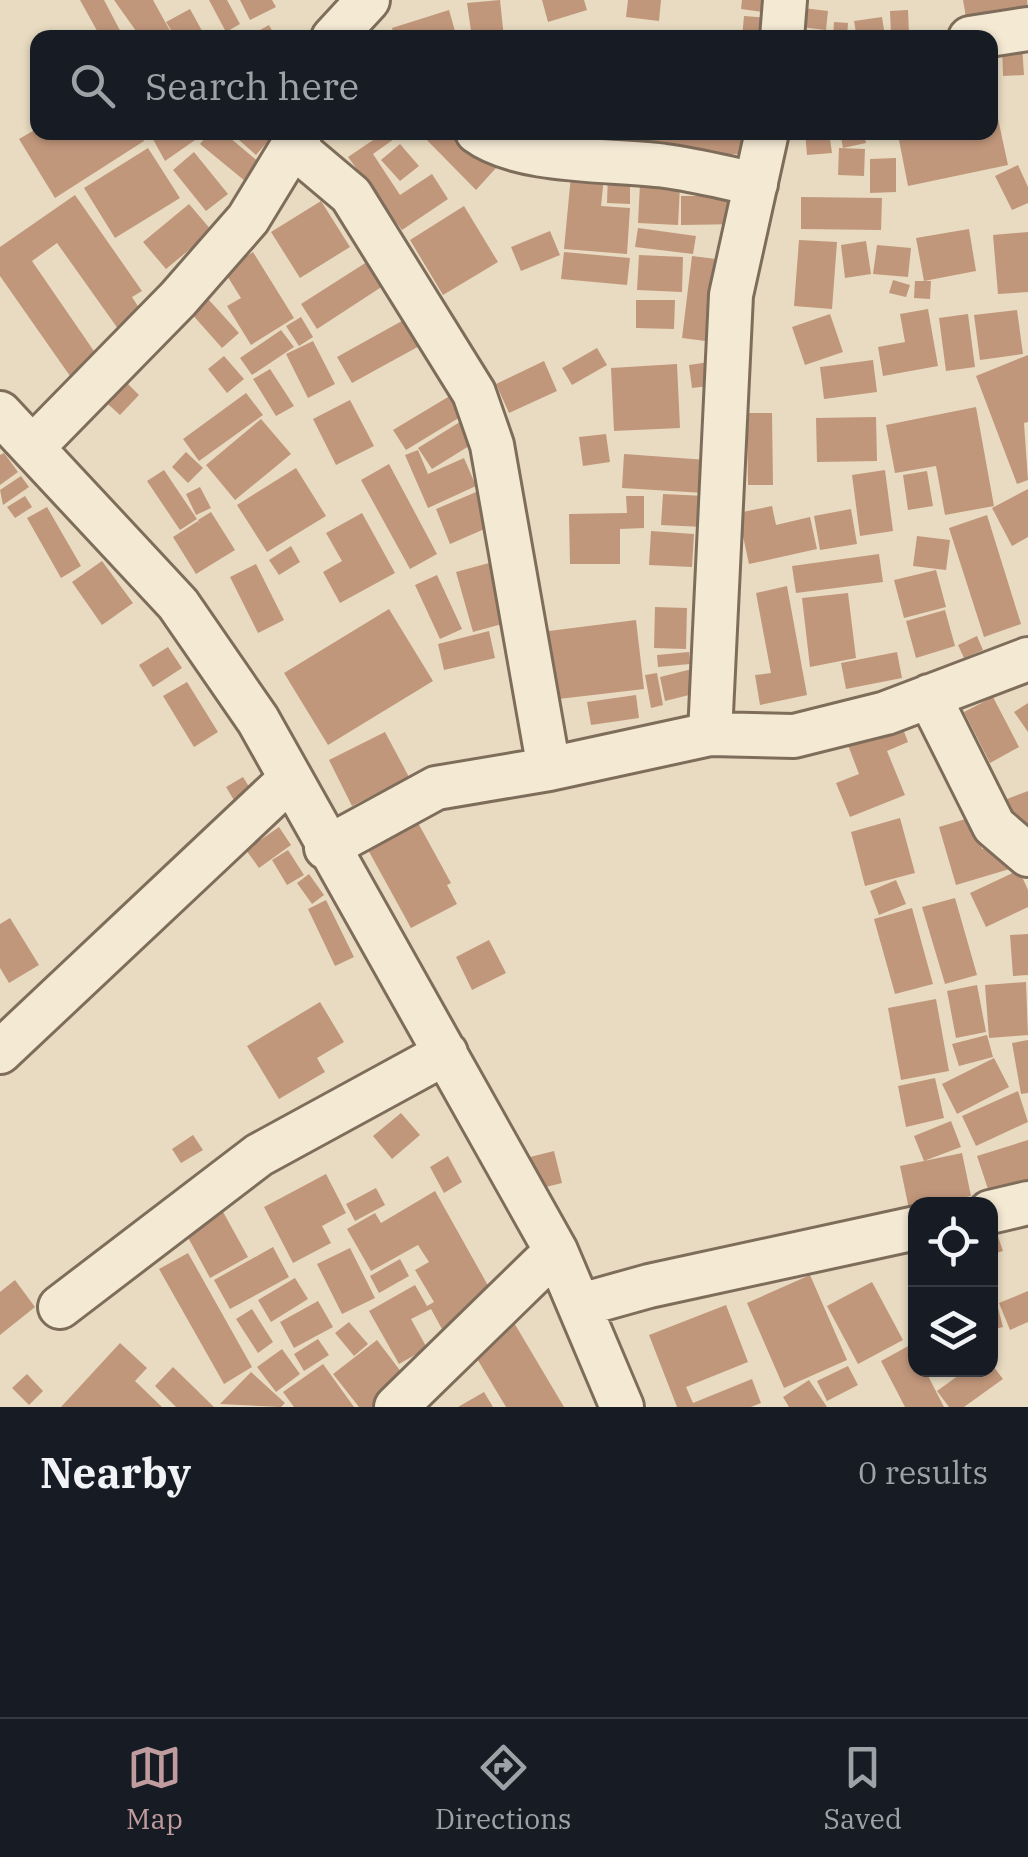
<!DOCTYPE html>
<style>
:root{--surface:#171b24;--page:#20242c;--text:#f1f3f6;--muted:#9ea1a6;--line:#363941;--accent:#c19c9f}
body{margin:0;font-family:"IBM Plex Serif",serif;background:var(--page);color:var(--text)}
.controls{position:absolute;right:30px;bottom:30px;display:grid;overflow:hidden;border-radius:20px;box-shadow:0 2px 8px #0004}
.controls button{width:90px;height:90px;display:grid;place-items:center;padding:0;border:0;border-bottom:2px solid var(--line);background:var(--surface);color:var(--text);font:50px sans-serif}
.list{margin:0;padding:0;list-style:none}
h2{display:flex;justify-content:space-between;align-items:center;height:130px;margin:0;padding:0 40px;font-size:42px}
h2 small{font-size:32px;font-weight:400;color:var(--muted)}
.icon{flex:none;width:55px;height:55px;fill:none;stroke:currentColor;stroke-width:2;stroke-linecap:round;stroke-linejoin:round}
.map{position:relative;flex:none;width:1028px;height:1407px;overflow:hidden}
.search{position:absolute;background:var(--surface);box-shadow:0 2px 8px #0004;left:30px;right:30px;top:30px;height:110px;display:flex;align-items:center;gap:25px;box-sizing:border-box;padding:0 35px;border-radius:20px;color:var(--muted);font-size:38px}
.sheet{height:310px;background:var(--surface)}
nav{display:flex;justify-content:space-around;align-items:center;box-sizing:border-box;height:140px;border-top:2px solid var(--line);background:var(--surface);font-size:28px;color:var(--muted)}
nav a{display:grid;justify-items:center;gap:5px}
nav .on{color:var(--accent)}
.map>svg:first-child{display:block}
.building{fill:#c1977b}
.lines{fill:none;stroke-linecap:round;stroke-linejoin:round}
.minor-casing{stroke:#7f6d5b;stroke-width:48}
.minor{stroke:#f4e9d3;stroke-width:42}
</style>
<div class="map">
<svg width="1028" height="1407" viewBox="0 0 1028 1407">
<rect width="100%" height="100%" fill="#e8dbc1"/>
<path class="building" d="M80,0h24l20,38h-23z
M114,0h39l21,38h-33z
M209,0h18l13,24 -14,8z
M240,0h32l4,7 -26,13z
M500,0l4,38h-32l-5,-35z
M542,0h42l3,10 -39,12z
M628,0h33l-2,21 -33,-4z
M742,0h29l-2,13 -28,-4z
M963,0h64l1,13 -61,10z
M803,8l25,3 -2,19 -25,-3z
M190,9l16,29h-30l-10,-16z
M449,10l8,28h-62l-3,-10z
M908,10l1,24 -18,1 -1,-24z
M744,16l26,2 -2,20h-26z
M882,17l3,19 -28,2 -3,-17z
M834,22l14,1 -1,15h-14z
M269,25l7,13h-31z
M1022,45l2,30 -21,1 -1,-30z
M997,114l11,51 -100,21 -10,-51 92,-3v-16z
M38,128v4h101l5,9 -89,57 -36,-59z
M149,132h45l4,6 -33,23z
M210,132h13l37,31 -15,18 -45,-37z
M230,132h46l-20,23z
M385,132h19l-31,22 27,41 32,-21 16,25 -46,31 -54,-73z
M419,132h39l38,36 -20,22z
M608,132h153v22l-153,1z
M805,132h24l3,21 -25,2z
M840,132h24l2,11 -23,5z
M400,144l19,22 -19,15 -19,-21z
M148,148l32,50 -65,40 -31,-50z
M839,148l26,1 -1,27 -26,-1z
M194,152l34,42 -22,17 -33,-41z
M896,158v34l-26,1v-34z
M572,165l33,3 -4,38 29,2 -3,46 -63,-5z
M1018,165l10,22v16l-16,7 -17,-34z
M608,173h22v31l-23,-1z
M640,184l40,2 -2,39 -40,-2z
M75,195l67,96 -10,6 13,20 -24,16 -64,-90 -25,18 66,96 -28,19 -70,-100v-29z
M681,196h64l-1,28 -63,1z
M801,197l81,1 -1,32 -80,-1z
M321,201l29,46 -50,31 -29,-46z
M189,204l23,27 -46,38 -23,-27z
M464,206l34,56 -55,33 -33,-55z
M638,228l58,8 -3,18 -58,-7z
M969,229l7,42 -52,10 -8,-43z
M550,231l10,24 -39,16 -10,-24z
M1028,232v60l-30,2 -5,-59z
M799,240l38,2 -5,67 -38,-3z
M866,241l5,33 -26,4 -4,-33z
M877,245l34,3 -3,29 -35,-3z
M253,252l41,66 -43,27 -24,-39 14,-8 -17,-27z
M564,252l66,6 -3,27 -66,-6z
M639,255l44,2 -1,35 -45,-2z
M692,256l40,5 -11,82 -39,-5z
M370,260l16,24 -69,45 -16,-25z
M893,280l17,5 -4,12 -17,-4z
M915,281h16l-1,18 -16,-1z
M199,289l40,44 -17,15 -39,-44z
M636,300h39l-1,29 -38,-1z
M928,309l10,57 -55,10 -5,-29 27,-5 -5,-28z
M1017,310l6,44 -43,6 -6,-45z
M830,314l13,38 -38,13 -13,-38z
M968,314l7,53 -29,4 -7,-53z
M301,317l12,20 -14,9 -13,-20z
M409,317l14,27 -71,39 -15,-26z
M281,330l13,17 -42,28 -12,-17z
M313,341l22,43 -27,14 -22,-44z
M597,348l10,17 -35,20 -10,-17z
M1028,355v67l-4,1 4,57 -11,4 -41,-108z
M224,356l20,23 -17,14 -19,-24z
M873,360l4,32 -53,7 -4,-32z
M544,361l13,30 -48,22 -13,-29z
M716,361l3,24 -27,3 -3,-23z
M677,364l3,64 -66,3 -3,-63z
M270,369l24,37 -18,10 -23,-37z
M119,375l20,20 -19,20 -20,-18z
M463,388l12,20 -69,42 -13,-20z
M246,393l17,22 -64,46 -16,-22z
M350,400l24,46 -38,19 -23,-46z
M976,407l18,99 -49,9 -9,-49 -41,7 -9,-48z
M747,413h25l1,72h-25z
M876,417l1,44 -60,1 -1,-44z
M261,419l30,35 -56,46 -29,-35z
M463,420l14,21 -45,28 -14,-21z
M606,434l4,28 -27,4 -4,-29z
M418,450l10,24 36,-16 12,28 -48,22 -23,-53z
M186,452l17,16 -15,15 -16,-16z
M4,453l14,19 -18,13v-30z
M624,454l83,6 -3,33 -82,-5z
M389,464l48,90 -27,15 -49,-89z
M296,468l30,48 -59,36 -30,-47z
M164,470l33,49 -17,11 -33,-49z
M885,470l8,61 -33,5 -8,-61z
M927,471l6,35 -25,4 -5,-35z
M21,476l8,11 -26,18 -3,-15z
M200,487l11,21 -15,7 -10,-21z
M488,487l15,34 -53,23 -14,-35z
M1028,489v48l-16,9 -20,-38z
M663,494l42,2 -2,31 -42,-2z
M25,496l7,11 -17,11 -8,-11z
M626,496h18v32l-24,1v35h-50l-1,-50 58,-1z
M772,506l4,19 34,-8 7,32 -68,15 -11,-51z
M47,507l34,59 -20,12 -34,-60z
M851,509l6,35 -37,6 -6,-34z
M211,512l24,38 -39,24 -23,-37 25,-16 2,3 -2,-4z
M362,513l33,60 -55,30 -17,-31 19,-11 -16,-28z
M987,515l34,109 -37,13 -35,-109z
M651,531l43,3 -2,33 -43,-2z
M917,536l33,4 -4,30 -33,-4z
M291,546l9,16 -21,13 -10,-15z
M879,554l4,28 -87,11 -4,-27z
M500,560l16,60 -43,12 -17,-60z
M102,561l31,42 -31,22 -30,-43z
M256,564l28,56 -26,13 -28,-56z
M936,570l10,37 -42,11 -10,-38z
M437,575l25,54 -22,10 -25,-54z
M787,586l20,109 -47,10 -5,-30 16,-2 -15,-80z
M848,593l8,65 -46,9 -8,-69z
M655,607l32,1 -1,41 -32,-1z
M389,609l44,72 -105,64 -44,-72z
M945,610l10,36 -39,12 -10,-37z
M636,620l8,69 -94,11 -9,-68z
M489,631l6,27 -51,12 -6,-26z
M977,636l6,14 -19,8 -6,-13z
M168,647l14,21 -29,19 -14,-22z
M689,652l1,12 -32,3 -1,-12z
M897,652l5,26 -56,11 -5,-26z
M692,669l5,24 -32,8 -5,-24z
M657,673l6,32 -12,3 -6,-33z
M187,682l31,50 -24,15 -31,-51z
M636,695l3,23 -48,7 -4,-23z
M993,697l26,50 -29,16 -26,-51z
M1028,703v29l-14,-20z
M896,711l12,31 -21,9 18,44 -55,22 -14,-34 23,-9 -16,-42z
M385,732l24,45 -57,29 -23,-46z
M243,777l17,27 -17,11 -17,-28z
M1028,791v45l-26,-35z
M972,817l10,32 23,-7 8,26 -57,17 -17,-58z
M900,818l15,55 -50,13 -14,-54z
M417,821l34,62 -4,2 10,19 -46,24 -44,-80z
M279,827l12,18 -32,23 -13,-18z
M288,850l16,25 -17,10 -15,-25z
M1019,870l9,20v17l-42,20 -16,-34z
M309,874l15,21 -12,9 -15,-21z
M896,880l10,24 -27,11 -9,-24z
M955,898l22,77 -32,9 -23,-77z
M326,900l28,57 -19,9 -27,-57z
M912,908l21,76 -38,10 -21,-75z
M10,918l29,47 -30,18 -9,-15v-44z
M1028,934v41l-15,1 -3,-41z
M489,940l17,33 -34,17 -16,-33z
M1026,982l2,53 -39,3 -4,-53z
M977,985l9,47 -30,6 -9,-47z
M936,999l13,72 -48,9 -13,-72z
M320,1002l24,40 -27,16 8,14 -46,27 -32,-53z
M987,1035l6,22 -34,9 -7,-22z
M1028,1040v53l-7,1 -9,-51z
M994,1058l15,29 -52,27 -15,-30z
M935,1078l9,40 -38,9 -8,-41z
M1018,1091l10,31 -52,24 -14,-30z
M401,1113l19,22 -28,24 -19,-23z
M951,1121l10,26 -37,14 -10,-25z
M193,1135l10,15 -22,13 -9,-14z
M1028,1140v39l-39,13 -12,-36z
M554,1151l8,32 -24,6 -8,-32z
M962,1153l9,43 -62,13 -9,-43z
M448,1156l14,26 -18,11 -14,-26z
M326,1174l20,39 -24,13 9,17 -38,20 -29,-56z
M376,1188l9,17 -30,16 -9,-17z
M435,1191l60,107 -53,31 -11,-20 -20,10 16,29 -28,16 -30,-53 46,-26 12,21 7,-4 -19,-32 14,-8 -11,-17 -47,26 -24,-42 28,-16 6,10z
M222,1210l26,47 -38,21 -26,-48z
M995,1228l8,23 -13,4v-25z
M273,1247l16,30 -59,32 -16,-29z
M350,1248l25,50 -33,16 -25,-50z
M188,1253l64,114 -28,17 -65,-115z
M400,1259l9,17 -30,17 -9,-17z
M810,1275l37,85 -63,28 -37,-85z
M295,1278l13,21 -37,23 -13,-22z
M15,1280l20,27 -35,28v-43z
M872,1282l31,58 -45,24 -31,-58z
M1028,1291v31l-18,8 -11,-27z
M318,1301l15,26 -39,21 -14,-26z
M997,1304l6,23 -13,3v-24z
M726,1305l22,57 -62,25 7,16 59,-24 9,24 -10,4h-74l-28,-72z
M252,1309l21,33 -15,11 -22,-34z
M513,1321l51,86h-58l-36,-60z
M349,1322l19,22 -14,12 -19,-23z
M318,1339l11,16 -25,16 -10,-17z
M377,1340l31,41 -33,26h-16l-26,-33z
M120,1343l27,25 -12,13 27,26h-101z
M912,1344l4,26h9l19,37h-39l-24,-46z
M282,1349l18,25 -24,18 -19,-25z
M990,1362l13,17 -39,28h-15l-12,-16 29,-21h24z
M323,1364l31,43h-60l-11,-15z
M848,1366l10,19 -31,16 -10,-20z
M173,1367l41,40h-38l-21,-21z
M251,1372l34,31 -4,4 -61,-3z
M27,1374l16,17 -14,14 -17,-17z
M809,1380l18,27h-38l-6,-10z
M484,1392l9,15h-35z"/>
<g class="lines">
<g class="minor-casing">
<path id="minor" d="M333,38l35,-38
M782,38l3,-38
M970,38l58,-9
M477,132c43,32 136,27 188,34 31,4 61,12 91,18
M293,146l58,49 123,198 18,52 57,324
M0,413l178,191 80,116 298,531 66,156
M34,446l144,-147 70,-80 53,-87
M929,696l65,130 34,29
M710,734l21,-439 36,-163
M326,848l110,-60 113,-19 161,-35 84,2 92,-23 142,-54
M0,1052l289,-272
M990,1212l38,-9
M581,1305l68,-19 267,-58
M60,1307l199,-152 187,-102
M396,1407l160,-156"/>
</g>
<use href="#minor" class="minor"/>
</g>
</svg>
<div class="controls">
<button><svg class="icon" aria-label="locate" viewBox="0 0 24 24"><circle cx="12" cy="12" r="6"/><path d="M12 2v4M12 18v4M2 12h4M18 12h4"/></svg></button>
<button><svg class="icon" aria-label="layers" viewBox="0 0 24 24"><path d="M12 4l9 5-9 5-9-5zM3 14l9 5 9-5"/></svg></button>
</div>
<div class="search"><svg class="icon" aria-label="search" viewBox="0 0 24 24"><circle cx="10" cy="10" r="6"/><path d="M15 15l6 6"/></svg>Search here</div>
</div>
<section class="sheet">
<h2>Nearby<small>0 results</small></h2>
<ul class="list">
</ul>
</section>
<nav>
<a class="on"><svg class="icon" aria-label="map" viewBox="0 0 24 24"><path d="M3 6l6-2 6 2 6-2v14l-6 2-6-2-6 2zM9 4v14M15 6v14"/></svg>Map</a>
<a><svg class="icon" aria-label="directions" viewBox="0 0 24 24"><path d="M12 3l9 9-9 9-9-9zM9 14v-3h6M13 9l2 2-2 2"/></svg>Directions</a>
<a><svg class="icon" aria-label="saved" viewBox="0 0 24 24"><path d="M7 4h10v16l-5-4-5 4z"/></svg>Saved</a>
</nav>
